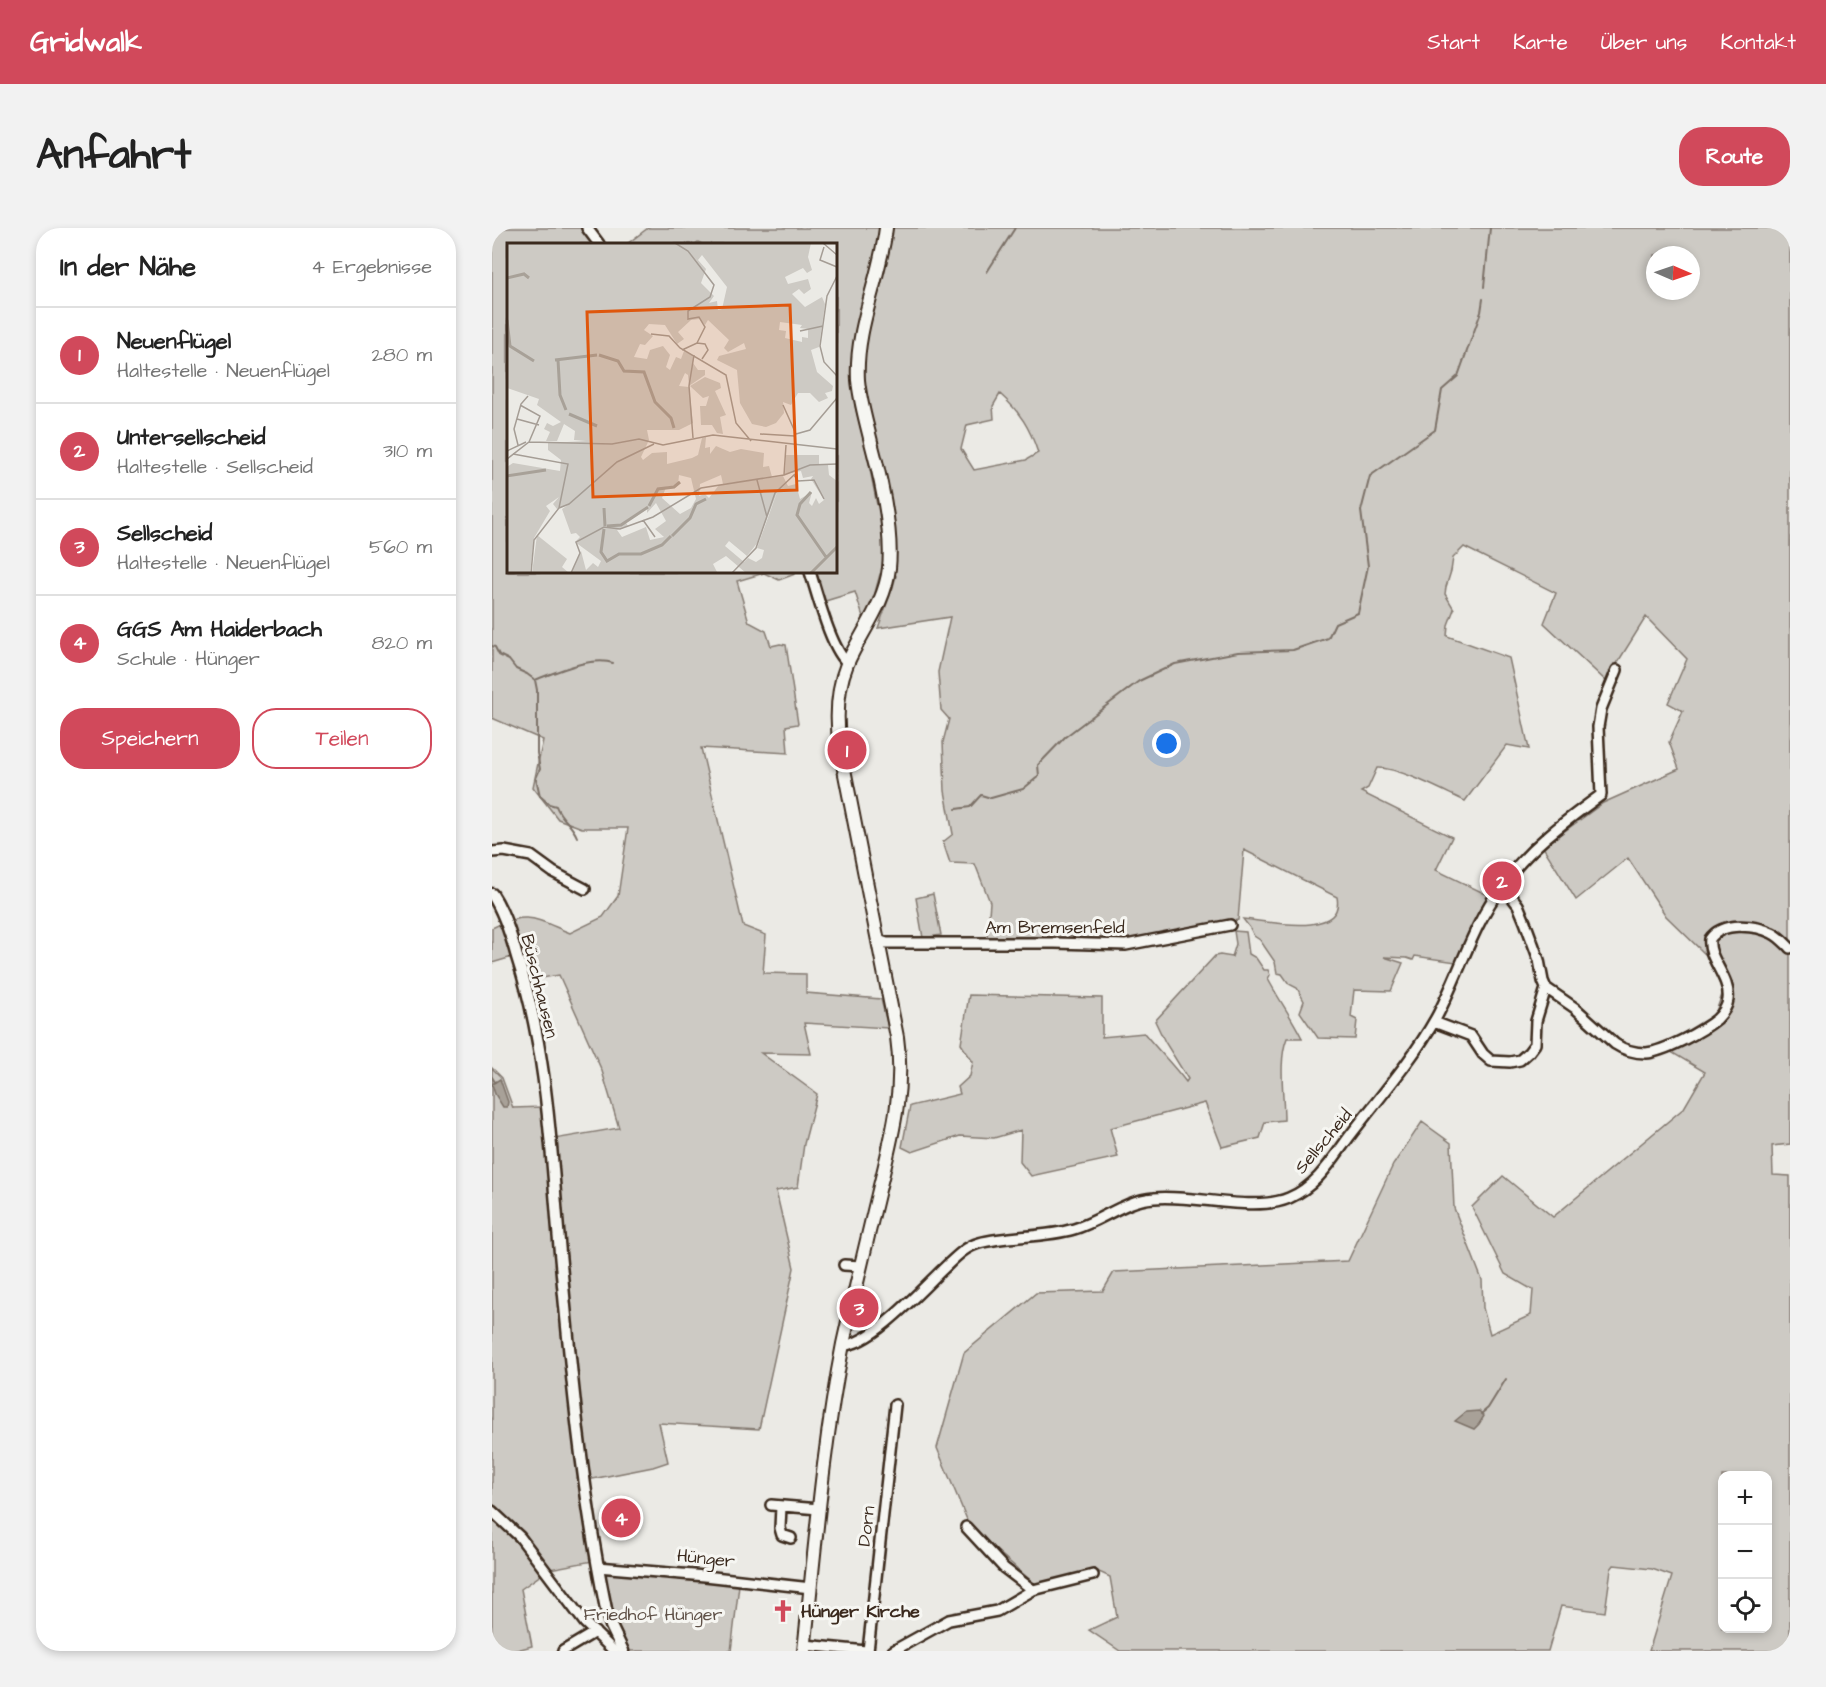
<!DOCTYPE html>
<html lang="de">
<meta charset="utf-8">
<style>
:root{--surface:#fff;--page:#f2f2f2;--text:#222;--muted:#767676;--line:#e0e0e0;--accent:#d1495b}
body{margin:0;font-family:"Architects Daughter",sans-serif;background:var(--page);color:var(--text)}
.controls{position:absolute;right:18px;bottom:18px;display:grid;overflow:hidden;border-radius:12px;box-shadow:0 3px 9px #0003}
.controls button{width:54px;height:54px;display:grid;place-items:center;padding:0;border:0;border-bottom:2px solid var(--line);background:var(--surface);color:var(--text);font:30px sans-serif}
.compass{position:absolute;left:1154px;top:18px;width:54px;height:54px;border-radius:50%;background:var(--surface);box-shadow:0 3px 9px #0003;rotate:92deg}
.you{position:absolute;left:675px;top:516px;width:21px;height:21px;margin:-15px;border:4px solid #fff;border-radius:50%;background:#1a73e8;box-shadow:0 0 0 9px #1a73e833}
.badge{display:grid;place-items:center;width:39px;height:39px;border-radius:50%;background:var(--accent);color:#fff;font-size:20px;font-weight:700}
.pin{position:absolute;translate:-50% -50%;border:3px solid #fff;box-shadow:0 2px 6px #0006}
.list{margin:0;padding:0;list-style:none}
h2{display:flex;justify-content:space-between;align-items:center;height:78px;margin:0;padding:0 24px;font-size:26px}
h2 small{font-size:20px;font-weight:400;color:var(--muted)}
.list li{display:grid;grid-template-columns:39px 1fr auto;gap:18px;align-items:center;box-sizing:border-box;height:96px;padding:0 24px;border-top:2px solid var(--line)}
.list b{display:block;font-size:22px;white-space:nowrap}
.list p{margin:0;font-size:20px;white-space:nowrap;color:var(--muted)}
.list em{font-size:20px;font-style:normal;color:var(--muted)}
.actions{display:flex;gap:12px;padding:18px 24px}
.actions a{flex:1;padding:14px 0;border:2px solid var(--accent);border-radius:24px;text-align:center;font-size:21px;color:var(--accent)}
.actions .main{background:var(--accent);color:#fff}
.icon{flex:none;width:33px;height:33px;fill:none;stroke:currentColor;stroke-width:2;stroke-linecap:round;stroke-linejoin:round}
.map{position:relative;flex:none;width:1298px;height:1423px;overflow:hidden;border-radius:24px}
header{display:flex;align-items:center;gap:36px;box-sizing:border-box;height:84px;padding:0 30px;background:var(--accent);color:#fff}
header strong{font-size:28px}
nav{display:flex;gap:33px;margin-inline-start:auto;font-size:21px}
.intro{display:flex;align-items:center;justify-content:space-between;box-sizing:border-box;height:144px;padding:0 36px}
h1{margin:0;font-size:42px}
.button{padding:15px 27px;border-radius:24px;background:var(--accent);color:#fff;font-size:21px;font-weight:700}
main{display:flex;gap:36px;padding:0 36px}
aside{flex:1;background:var(--surface);border-radius:24px;box-shadow:0 3px 9px #0003}
.map>svg:first-child{display:block}
.green{fill:#cdcac4;stroke:#847a71;stroke-width:1.5;fill-rule:evenodd}
.water{fill:#a8a198;stroke:#7c7167;stroke-width:1.5}
.lines{fill:none;stroke-linecap:round;stroke-linejoin:round}
.stream{stroke:#7c7167;stroke-width:2}
.minor-casing{stroke:#3b2a1e;stroke-width:14}
.tertiary-casing{stroke:#3b2a1e;stroke-width:15}
.secondary-casing{stroke:#3b2a1e;stroke-width:16}
.minor{stroke:#f6f6f2;stroke-width:9}
.tertiary{stroke:#f6f6f2;stroke-width:10}
.secondary{stroke:#f6f6f2;stroke-width:12}
.labels{text-anchor:middle;stroke-width:6;stroke-linejoin:round;paint-order:stroke}
.street-label{font-size:18px;fill:#3b2a1e;stroke:#f6f6f2}
.poi-label{font-size:18px;font-weight:bold;fill:#3b2a1e;stroke:#f6f6f2;text-anchor:start}
.park-label{font-size:18px;fill:#605248;stroke:#f6f6f2}
.inset-river{fill:none;stroke:#a8a198;stroke-width:3}
.inset-road{fill:none;stroke:#a59d95;stroke-width:1.5}
.view{fill:#df570d;fill-opacity:0.15;stroke:#df570d;stroke-width:3}
.inset-edge{fill:none;stroke:#3b2a1e;stroke-width:3}
</style>
<header>
<strong>Gridwalk</strong>
<nav><a>Start</a><a>Karte</a><a>Über uns</a><a>Kontakt</a></nav>
</header>
<div class="intro"><h1>Anfahrt</h1><a class="button">Route</a></div>
<main>
<aside>
<h2>In der Nähe<small>4 Ergebnisse</small></h2>
<ul class="list">
<li><span class="badge">1</span><div><b>Neuenflügel</b><p>Haltestelle · Neuenflügel</p></div><em>280 m</em></li>
<li><span class="badge">2</span><div><b>Untersellscheid</b><p>Haltestelle · Sellscheid</p></div><em>310 m</em></li>
<li><span class="badge">3</span><div><b>Sellscheid</b><p>Haltestelle · Neuenflügel</p></div><em>560 m</em></li>
<li><span class="badge">4</span><div><b>GGS Am Haiderbach</b><p>Schule · Hünger</p></div><em>820 m</em></li>
</ul>
<div class="actions"><a class="main">Speichern</a><a>Teilen</a></div>
</aside>
<div class="map">
<svg width="1298" height="1423" viewBox="0 0 1298 1423">
<rect width="100%" height="100%" fill="#ebeae5"/>
<filter id="ink" filterUnits="userSpaceOnUse"><feTurbulence type="fractalNoise" baseFrequency=".0167" numOctaves="2"/><feDisplacementMap in="SourceGraphic" scale="12" xChannelSelector="R" yChannelSelector="G"/><feConvolveMatrix kernelMatrix="1 2 1 2 8 2 1 2 1" color-interpolation-filters="sRGB"/></filter>
<g filter="url(#ink)">
<path class="green" d="M0,0h91l12,16h-87v328h286l1,2 -16,6 -15,-7 -27,8 12,41 17,9 5,15 9,-2 6,1 12,79 -12,2 2,27 -87,-5 42,178 23,9 -3,38 43,1v19l75,6 7,29 -84,-5 7,31 -50,-1 56,41 -13,50 -6,43 -22,4 18,77 -35,161 -100,-6 9,39 -15,5 -66,13 -33,-341 65,-11 -17,-57 -43,-96 -28,5 -7,-23h-12l-20,6v-35c36,-18 43,-9 78,5l33,-16 15,-21 10,-68h-46l-24,-9 -25,-32 10,-47 -51,-22z
M156,0h234l-30,138 3,40 11,43 11,56 11,-3 -26,-115 3,-50 25,-109h900v916l-18,2 1,29 17,1v475h-141l23,-75 -20,-7 -38,-4 -3,4 -6,43 -44,-6 -13,45h-428l-31,-21 28,-13 -7,-40 -15,-7 -60,14 -46,-40 -21,-22 -31,-74 27,-95 72,-60 67,-2 11,-19 234,-11 45,-96 29,-43 29,21 3,65 28,72 1,28 7,26 41,-19 2,-25 -28,-16 -33,-67 31,-31 50,41 131,-109 21,-36 -34,-20 4,-14 40,-24 8,-22 -16,-36 -41,-40 -38,-58 -52,42 -33,-53 60,-44 76,-34 -10,-27 14,-31 -15,-8 19,-44 -41,-42 -40,64 -62,-58 12,-30 -92,-46 -11,11 -2,13 -5,16 -1,7 9,15 -6,16 -1,11 62,22 20,91 -22,-4 -42,56c-22,-10 -66,-34 -88,-33l-9,20 -7,4 91,45 -16,33 54,26 -34,66 -41,-6 -2,4 -6,-2 -23,-1 19,6 -12,28 -37,-1 -3,27 6,3 -2,19 -37,-1 -18,-26 4,-11 -7,-13 -8,-4 -7,-10 -5,-1 -2,-11 -15,-22 -6,-4 -4,-8 -7,-9c23,2 102,20 94,-22l-93,-47 -6,70 -113,21 -78,-3 -60,1 3,-37 -15,-38 -25,-1 -7,-21 10,-8 -8,-43 -2,-49 6,-23 -8,-9 -3,-38 12,-55 -72,11 15,-41 3,-11 -16,-2 -7,26 -9,20 -9,-28 -33,10 -10,-30h24v-328h-134l-4,-2 -3,2h-68zM1163,27h36v36h-36zM508,166c20,18 30,34 38,59l-12,7 -52,10 -13,-21 6,-24 27,-6 -1,-13zM1230,1248h46v152h-46z
M441,666l8,41 -18,3 -7,-40z
M742,703l12,1 3,22 7,4 8,12h4l2,5 -2,4c11,21 23,37 34,59h-15c-9,22 -3,58 -3,82l-19,2 -5,16 -38,9 -17,-44 -95,25 8,29 -87,19 -11,-14 1,-32 -27,8 -34,-2 -48,16 -10,-5 8,-41 50,-12 -2,-7 12,-11 3,-14 -12,-18 8,-49 133,3v39l42,-4c14,17 29,32 42,49l2,-3 -23,-37 -10,-21 60,-65 5,-1 12,2 4,-13z
M0,840l10,10 11,30 30,-1 50,454 -43,8 -31,-41 -27,-24z
M0,1288l24,22 29,34 -24,17 11,57 -19,5h-21z
M115,1342l132,15 -8,66h-103c-12,-27 -19,-50 -24,-79z"/>
<path class="water" d="M8,851l8,23 -1,5h-4l-8,-13 -3,-10z
M987,1183l5,5 -5,8 -5,5 -19,-8 11,-9z"/>
<g class="lines">
<path class="stream" d="M495,44l28,-44
M992,59l6,-59
M0,418l3,1 4,8 10,5 7,9 11,5 8,6 2,10v63l3,16 -4,9 4,18 9,8 7,2c5,13 16,18 21,31
M43,452c21,-8 56,-24 78,-17
M464,581l14,-2 11,-12 10,3 32,-9 16,-13 -1,-11 27,-28 74,-56 36,-17 63,-12 55,-2 35,-12 7,-15 23,-10 10,-47 -7,-55 9,-35 65,-46 7,-40 16,-14 23,-64 2,-13
M0,849l3,5
M989,1186l7,-6 18,-29"/>
<g class="minor-casing">
<path id="minor" d="M95,0l12,16
M318,344c7,21 21,78 38,91
M0,624l12,-1 27,5 22,16 32,17
M1010,656l16,21 7,17 14,38 4,21 3,7 29,20 40,36c9,6 19,9 31,9 17,-1 57,-22 71,-34 5,-5 10,-11 11,-19 3,-23 -21,-41 -18,-61 12,-18 46,-14 62,-6 7,3 12,9 18,15
M386,712l9,3h168l71,2 104,-20
M942,794l37,14 12,18 8,7 19,1 10,-2 9,-8 6,-8 1,-23 10,-33
M352,1037l17,1
M351,1117c27,1 79,-56 99,-75 11,-10 22,-23 37,-27 31,-8 64,-5 95,-14 28,-8 50,-29 80,-31 40,-4 100,15 135,0 28,-12 43,-38 60,-61 29,-38 63,-76 87,-119 23,-43 36,-91 65,-131 26,-38 63,-65 100,-92l-3,-68 3,-18 16,-39
M279,1277l48,4
M289,1278l-1,22 2,7 9,3
M0,1283l28,26 65,86 29,28
M474,1299l38,41 29,22
M106,1339l107,9 106,12
M313,1417l61,6
M71,1423l32,-19
M376,1423l27,-246
M401,1423l56,-31 48,-9 36,-21 60,-15"/>
</g>
<g class="tertiary-casing">
<path id="tertiary" d="M0,666c12,18 19,41 25,63 31,95 34,197 43,296 11,119 22,239 46,356l5,17 12,25"/>
</g>
<g class="secondary-casing">
<path id="secondary" d="M312,1423c11,-102 19,-206 39,-307 11,-50 23,-100 35,-150 13,-54 27,-101 19,-157l-57,-288c-4,-29 -4,-58 7,-85 14,-32 38,-60 42,-96 4,-38 -8,-89 -18,-126 -5,-21 -11,-41 -13,-62 -3,-52 22,-101 28,-152"/>
</g>
<use href="#minor" class="minor"/>
<use href="#tertiary" class="tertiary"/>
<use href="#secondary" class="secondary"/>
</g>
</g>
<defs>
<g id="church-bare" transform="scale(1.8)"><path d="M-1.2-6h2.4v3.5h3.3v2.4h-3.3V6h-2.4V-.1h-3.3v-2.4h3.3Z" fill="#d1495b" stroke="#f6f6f2" stroke-width="2.5" paint-order="stroke"/></g>
</defs>
<g fill-rule="evenodd">
<use href="#church-bare" x="291" y="1383"/>
</g>
<g class="labels">
<g class="street-label">
<text x="563" y="705">Am Bremsenfeld</text>
<text transform="translate(48 758) rotate(76)" y="6">Büschhausen</text>
<text transform="translate(831 913) rotate(-50)" y="6">Sellscheid</text>
<text transform="translate(374 1298) rotate(-83)" y="6">Dorn</text>
<text transform="translate(214 1330) rotate(6)" y="6">Hünger</text>
</g>
<g class="poi-label">
<text x="309" y="1389">Hünger Kirche</text>
</g>
<g class="park-label">
<text x="161" y="1392">Friedhof Hünger</text>
</g>
</g>
<g transform="translate(15 15)">
<rect width="330" height="330" fill="#ebeae5"/>
<path d="M0,0h304l-3,14 4,13 -5,3 -4,-5 -18,9 3,7 20,-5 3,10 -7,5 -5,-5 -7,5 13,13 17,-10 3,7 -6,43 -8,3 6,22 16,14 -1,5 -7,2 3,5 -9,4 -9,-9h-12l-7,12 -8,-3 1,11 -8,10 -10,4 -14,-3 -12,-21 -3,-33 -20,-10 2,-4 27,-7 -2,-6 -16,9 -4,-4 5,-8 -21,-20 -3,5 -5,-6 -9,1 -13,12 6,7 -7,5 -12,-19 -16,-1 -5,6 9,6 -8,9 -5,-1 -6,13 13,2 3,-9 13,-4 7,9 -4,12 4,3 6,-13 5,2 3,-8 10,5 -1,7 5,7h7v5l-16,11 -1,-11 -3,-2 -6,13 10,1 4,36 -14,7h-32l2,10 -8,17 2,3 9,-7 15,-1v12l25,-6 6,-3 4,-17 4,-1 -1,11 5,-1v7l6,-8 14,6 11,-3 23,4 -1,14 6,-1 3,11 -49,7 -2,-9 -21,9 -1,12 6,-2 4,4 10,-13 64,-9 5,10 8,-2 4,15 12,-7 -3,11 3,3 4,-8 3,6 5,-4 -13,-21 2,-3 -10,2 -2,-7 -16,3 1,-19h33v9l9,1 1,10 8,6v92h-91l-20,-17 -13,8 4,8 -5,1h-141l10,-22 5,19 7,-7 5,4 3,-6 -26,-19 5,-5 -4,-4 -5,1 -9,-25 9,-6 -14,6 -4,-5 6,-7 -13,9 4,5 -16,27 -4,35h-23v-106l6,-4 47,8 1,-11 -13,-10v-7l38,-2 -12,-1 1,-9 -11,-7 -7,17h-11l4,-9 -6,-3 3,-6 6,3 8,-4 -24,-17 2,-6 -32,-11zM195,12l25,32 -5,22 -4,1 -1,-9 -8,2 5,-7 -13,-13 5,-14 -8,-9zM273,79l22,3 -2,3 8,1v9l-6,-1v5l-17,-4 1,-7 -7,-1zM172,232l12,3 5,21 -5,9 -11,6 -18,-16 4,-11 12,-2zM272,244l-22,61 7,2 -2,8 -6,4 -8,-4 -4,4 -19,-16 4,-5 18,15 11,-14zM149,260l10,18 -11,8 9,8 -14,3 -4,-13 -24,10 -5,-7 11,-4 -3,-5 22,-15v7zM198,134l15,6 1,5 -6,3 11,24 -6,2 3,17 -6,-1 -5,-8h-11l-1,-19h6l3,-10 -6,2 -13,-12zM30,292l30,24 -5,8 7,6h-37z" fill="#cdcac4" fill-rule="evenodd"/>
<path class="inset-river" d="M0,35l17,-4 5,4M0,77l3,26 24,15M92,112l19,6 6,10 20,1 11,30 16,16 3,10M48,117l42,-5M51,117l2,35 6,15M62,171l28,12M0,233l39,-6M304,249l-11,12 -3,11 29,42M142,263l9,-17 16,-2 6,-5M97,265l1,18M100,283l14,-1 27,-18M97,286l-3,23 6,9 12,-7h22l21,-9 9,-9M165,293l18,-18 6,-14 10,-5M304,330l26,-26"/>
<path class="inset-road" d="M168,0l13,8 26,34 -4,12 -22,14v8l11,-2 6,10 -8,16M316,0l14,12M317,4l-4,13 17,7M330,33l-10,20 -7,50 4,16 13,14M293,88l23,-5M144,91l18,2 11,12 46,27 10,48 15,18M175,107l15,-7 8,1 3,6 -6,9M13,162l20,11 -11,26M276,162l13,29M10,176l22,6M253,191l35,2M289,191l14,-4 27,-32M186,195l-4,-52 5,-31M11,202l-4,-16 7,-25 7,-8M0,208l19,-9M6,211l55,10 -9,44 -25,32 -3,33M0,216l22,-17 83,2 27,-5 24,6 50,-10 124,14M277,232l2,-30M287,232l4,6 16,-1 10,19M250,237l10,37M52,265l10,-4 48,-42 37,-18M136,277l12,17M64,330l9,-20 -4,-11 28,-15 16,2 33,-12 48,-29 83,-13 26,-10 27,-1M225,330l24,-25 19,-55 20,-19"/>
<path class="view" d="M283,62l7,185 -204,7 -6,-185z"/>
<rect width="330" height="330" class="inset-edge"/>
</g>
</svg>
<div class="controls">
<button>+</button>
<button>−</button>
<button><svg class="icon" aria-label="locate" viewBox="0 0 24 24"><circle cx="12" cy="12" r="6"/><path d="M12 2v4M12 18v4M2 12h4M18 12h4"/></svg></button>
</div>
<svg class="compass" viewBox="-18 -18 36 36"><path d="M0-13l5 13h-10z" fill="#e53935"/><path d="M0 13l5-13h-10z" fill="#767676"/></svg>
<div class="you"></div>
<div class="pin badge" style="left:355px;top:522px">1</div>
<div class="pin badge" style="left:1010px;top:653px">2</div>
<div class="pin badge" style="left:367px;top:1080px">3</div>
<div class="pin badge" style="left:129px;top:1290px">4</div>
</div>
</main>
